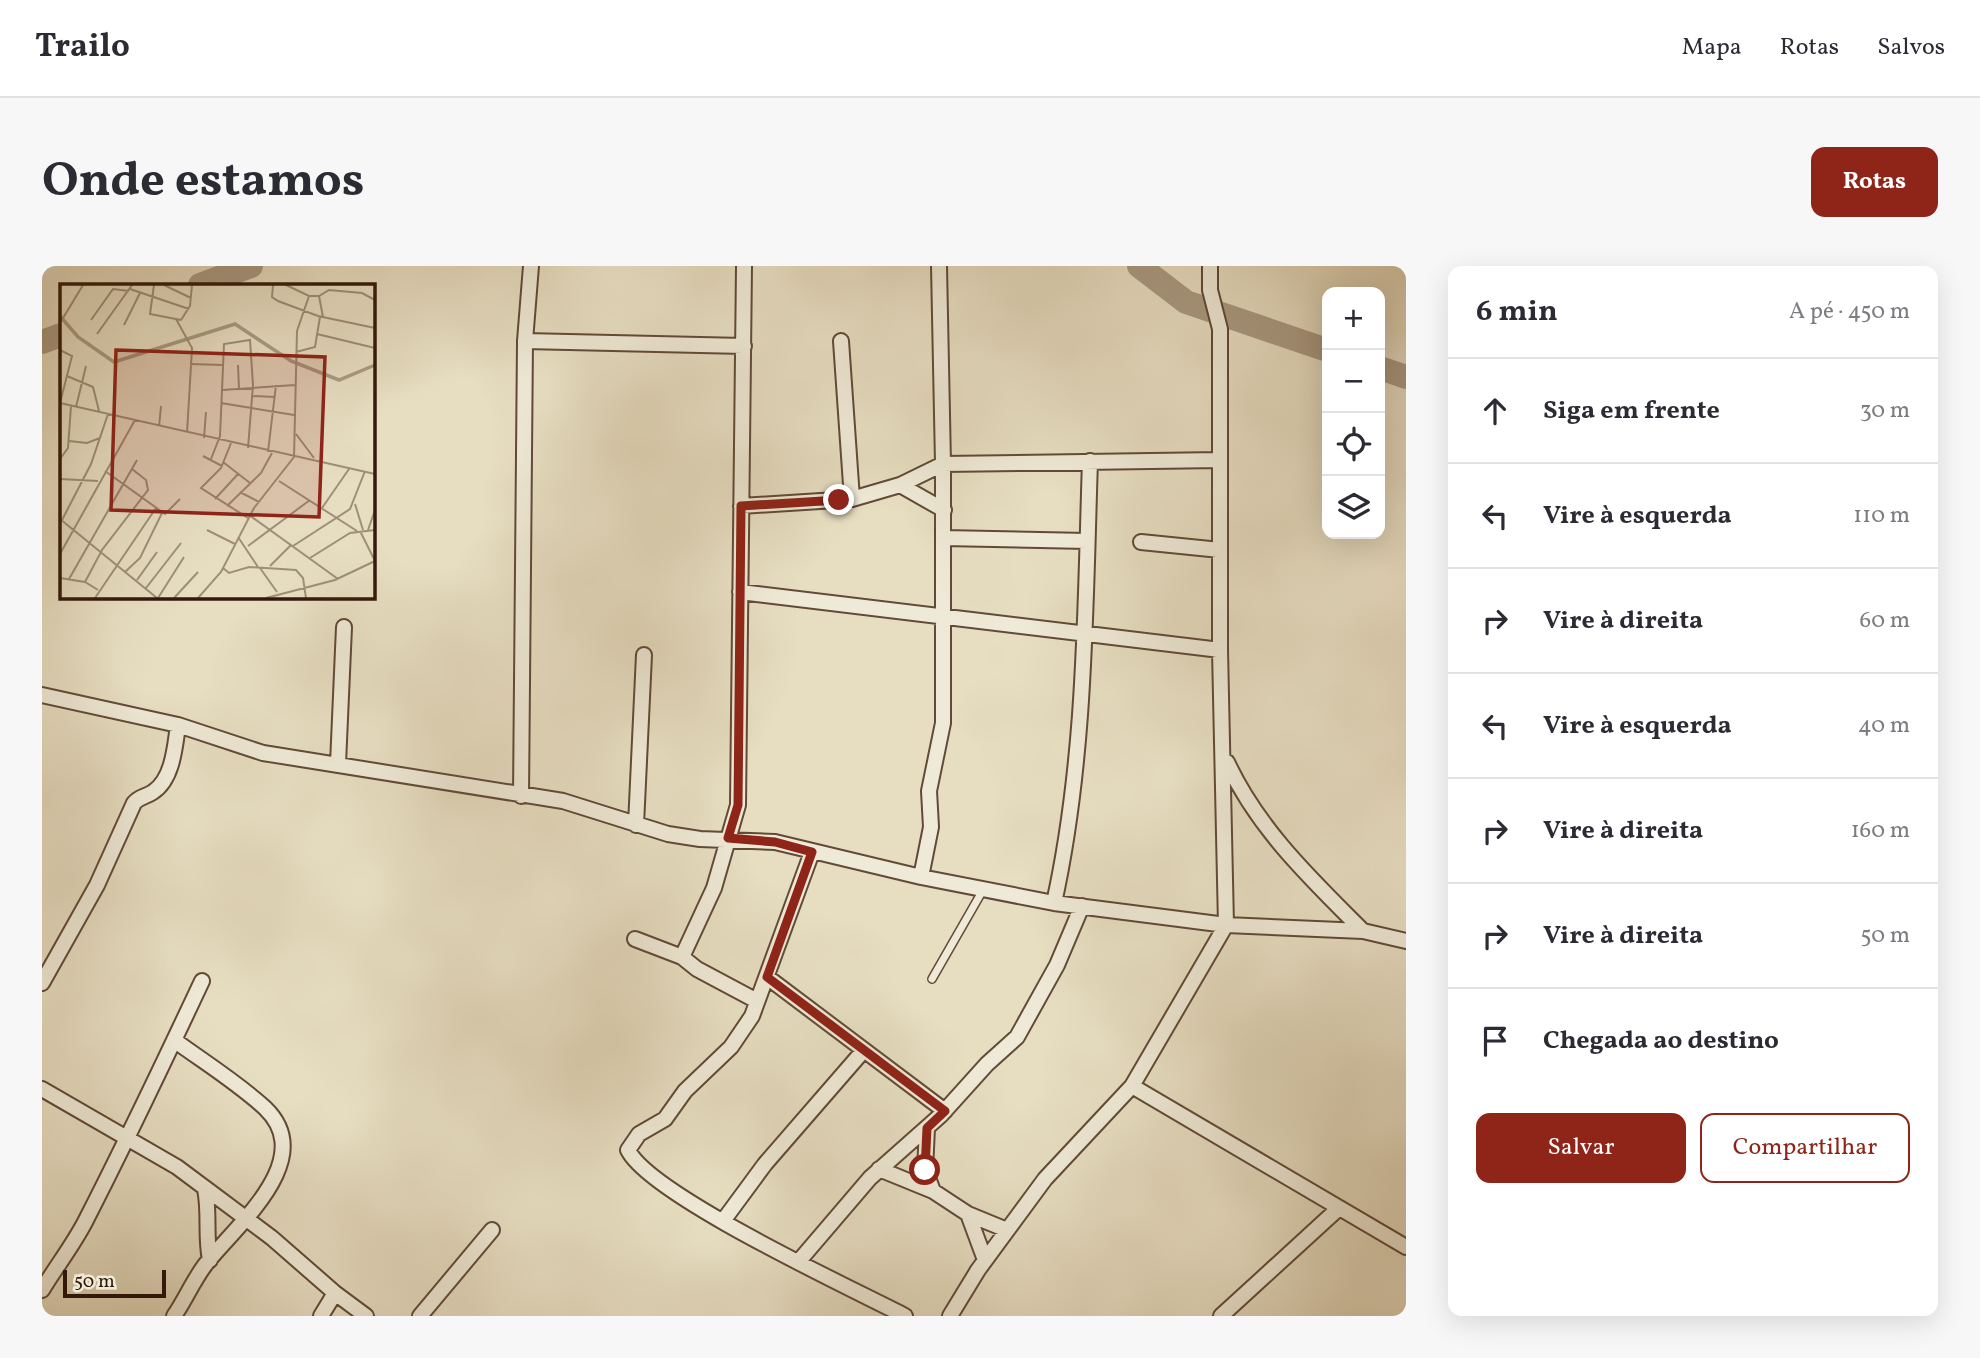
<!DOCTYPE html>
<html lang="pt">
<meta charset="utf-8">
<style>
:root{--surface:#fff;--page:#f7f7f7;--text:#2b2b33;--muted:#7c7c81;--line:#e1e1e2;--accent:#8f2418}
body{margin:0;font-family:Vollkorn,serif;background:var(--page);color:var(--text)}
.controls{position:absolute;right:21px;top:21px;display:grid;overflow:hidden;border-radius:14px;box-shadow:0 7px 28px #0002}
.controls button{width:63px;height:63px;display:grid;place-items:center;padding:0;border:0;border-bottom:2px solid var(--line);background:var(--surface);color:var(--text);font:35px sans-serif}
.scale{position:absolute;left:21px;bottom:18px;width:103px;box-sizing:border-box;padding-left:7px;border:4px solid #341809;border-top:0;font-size:19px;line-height:24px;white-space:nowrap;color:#341809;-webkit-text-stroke:5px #efead7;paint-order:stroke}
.stop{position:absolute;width:21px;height:21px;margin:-16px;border:5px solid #8f2418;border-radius:50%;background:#fff}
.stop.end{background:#8f2418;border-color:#fff;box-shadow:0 2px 7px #0008}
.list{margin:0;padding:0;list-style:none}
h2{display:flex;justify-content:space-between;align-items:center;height:91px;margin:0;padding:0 28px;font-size:30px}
h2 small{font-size:23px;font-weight:400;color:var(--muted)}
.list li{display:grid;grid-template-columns:46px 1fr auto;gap:21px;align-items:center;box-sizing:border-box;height:105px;padding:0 28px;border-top:2px solid var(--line)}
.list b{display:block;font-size:26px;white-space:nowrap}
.list em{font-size:23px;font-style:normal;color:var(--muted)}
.actions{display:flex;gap:14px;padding:21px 28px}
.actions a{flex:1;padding:16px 0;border:2px solid var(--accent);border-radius:14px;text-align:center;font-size:24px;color:var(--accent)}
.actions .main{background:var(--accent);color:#fff}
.icon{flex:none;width:38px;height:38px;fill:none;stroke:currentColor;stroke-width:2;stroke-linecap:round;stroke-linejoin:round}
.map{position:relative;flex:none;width:1364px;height:1050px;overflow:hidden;border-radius:14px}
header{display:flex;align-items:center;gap:42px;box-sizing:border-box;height:98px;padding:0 35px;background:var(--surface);border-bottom:2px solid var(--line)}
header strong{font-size:33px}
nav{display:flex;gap:38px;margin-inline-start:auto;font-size:24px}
.intro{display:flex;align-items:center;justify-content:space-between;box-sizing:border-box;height:168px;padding:0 42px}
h1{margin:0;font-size:49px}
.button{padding:18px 32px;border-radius:14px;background:var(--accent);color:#fff;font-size:24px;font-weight:700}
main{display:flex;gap:42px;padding:0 42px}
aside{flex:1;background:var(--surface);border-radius:14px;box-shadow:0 7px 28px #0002}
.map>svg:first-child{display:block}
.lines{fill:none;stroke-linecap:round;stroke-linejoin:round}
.river{stroke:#aa9b83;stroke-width:24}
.lane-casing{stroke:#614a37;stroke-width:10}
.street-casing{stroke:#614a37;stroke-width:18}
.lane{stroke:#efead7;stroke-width:7}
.street{stroke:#efead7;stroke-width:14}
.route{stroke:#8f2418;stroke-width:9}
.inset-river{fill:none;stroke:#aa9b83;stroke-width:3.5}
.inset-road{fill:none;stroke:#9f8f78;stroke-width:2}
.view{fill:#8f2418;fill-opacity:0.15;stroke:#8f2418;stroke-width:3.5}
.inset-edge{fill:none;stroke:#341809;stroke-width:3.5}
</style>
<header>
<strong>Trailo</strong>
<nav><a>Mapa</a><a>Rotas</a><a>Salvos</a></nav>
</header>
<div class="intro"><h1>Onde estamos</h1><a class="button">Rotas</a></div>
<main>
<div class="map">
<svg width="1364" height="1050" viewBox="0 0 1364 1050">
<rect width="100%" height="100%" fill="#e7dec2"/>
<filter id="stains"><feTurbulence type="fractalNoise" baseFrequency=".00286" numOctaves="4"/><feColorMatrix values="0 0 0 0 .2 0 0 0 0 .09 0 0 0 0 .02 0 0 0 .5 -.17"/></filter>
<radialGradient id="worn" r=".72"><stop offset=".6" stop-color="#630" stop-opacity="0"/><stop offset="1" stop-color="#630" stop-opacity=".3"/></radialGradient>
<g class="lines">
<path class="river" d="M1097,0l47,36 141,48
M158,19l51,-19
M0,76l19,-7
M1338,102l26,9"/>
<g class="lane-casing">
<path id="lane" d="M890,713l51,-89"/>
</g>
<g class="street-casing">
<path id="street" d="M483,75l219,5
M799,75l11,158
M858,219l44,25
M699,240l111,-7 48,-14 43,-21 276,-4
M902,272l143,3
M1099,276l79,8
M698,326l480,58
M0,429l136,30 85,28 300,48 105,33 32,5 75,3 146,35 133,26 172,22 137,6 43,10
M1185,496c31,67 84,117 136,169
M296,498l6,-137
M479,530l4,-455 6,-75
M594,559l8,-170
M770,586l-60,164 -21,31 -46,44 -20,28 -26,15 -11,16c22,45 223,138 277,166
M879,611l10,-50 -2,-36 14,-68v-259l-4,-198
M1012,637c32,-145 31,-295 36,-442
M593,673l47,18 15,12 60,32
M640,691l32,-69 24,-83 6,-539
M725,711l178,134
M0,717l55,-98 37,-82c6,-7 12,-6 19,-11 20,-13 22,-46 25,-67
M1090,820l274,161
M0,823l135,78 95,71 63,55 31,23
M885,862l-2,42 8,21
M837,903l54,22 35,23 39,16
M163,923c5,24 0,47 5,71
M926,948l17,46
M681,955l42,-57 99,-114
M757,995l71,-83 71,-63 46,-51 30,-27 40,-72 25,-59
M0,1024c14,-23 31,-45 43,-68 41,-80 79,-160 117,-241
M132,1050c11,-16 19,-35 31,-51 30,-39 114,-105 60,-157 -27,-25 -61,-46 -91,-68
M279,1050l14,-23
M378,1050l72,-86
M908,1050l28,-46 67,-91 87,-93 94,-161 -6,-275v-321l-10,-39v-24
M1179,1050l118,-108"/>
</g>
<use href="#lane" class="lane"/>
<use href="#street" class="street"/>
</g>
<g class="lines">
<path class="route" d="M797,234l-98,6 -3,299 -10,33 47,4 37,10 -45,125 178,134 -18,17 -2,42"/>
</g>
<g transform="translate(18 18)">
<rect width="315" height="315" fill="#e7dec2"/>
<path class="inset-river" d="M0,32l18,21 36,25 121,-38 56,37 48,19 36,-15"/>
<path class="inset-road" d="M94,1l-4,29 31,6M104,1l27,13M213,1l-1,12 6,4 40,15 57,12M226,1l23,11h10l10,-6 33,3 13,7M70,5l59,20M259,12l4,21M116,35l16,29 -5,85M31,36l22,-31 16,2M121,36l9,-14 2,-21M0,39l23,-38M64,41l16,-32M37,50l35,-49M257,50l58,14M0,66l12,6 -12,47 315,71M236,68l19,-5 5,-30M130,80l33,1M178,81l1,24M7,92l26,11 6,24M162,106l73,-5M193,112l22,1M161,119l73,12M16,123l10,-41M99,143l2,-21M236,150l18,24M144,154l2,-26M9,157l18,2 13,-5M171,159l-10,25 -20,20 47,30M208,168l8,-67M143,172l19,10M0,175l8,-11 3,-42M151,175l9,-23 4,-92 26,-4 3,45 -5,63M163,178l27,21M45,187l60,43 15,-15M0,195l38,2M219,197l78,50M180,208l19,10M155,215l23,-25M295,220l8,26M167,222l34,-33 11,-20M262,224l27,-39M189,231l89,64M0,235l97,79M2,236l29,-56 17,-50M147,246l28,14M308,246l7,-20M300,247l15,30M178,253l20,30M188,262l62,-46M233,262l57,-37 15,-38M0,270l75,-134M250,274l40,-25 25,-3M210,282l21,-21M163,284l6,5 20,-6 47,3 7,8 3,20M200,284l17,24M65,288l15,-14 22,-45M0,294l25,4 13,8M9,295l68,-119M77,296l20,-28M25,298l17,-32 46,-60 -2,-10 -14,-11M86,304l35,-45M35,314l61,-90M98,314l26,-41M114,314l24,-26M138,314l23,-26 33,-64 40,-51 3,-126 12,-35M206,314l69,-18 40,-19"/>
<path class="view" d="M56,66l209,7 -6,160 -208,-7z"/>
<rect width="315" height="315" class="inset-edge"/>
</g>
<rect width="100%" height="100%" filter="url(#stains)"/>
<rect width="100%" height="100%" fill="url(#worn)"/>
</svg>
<div class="controls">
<button>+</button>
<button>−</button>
<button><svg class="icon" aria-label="locate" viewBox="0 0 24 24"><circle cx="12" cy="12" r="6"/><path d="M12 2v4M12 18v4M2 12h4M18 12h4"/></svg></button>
<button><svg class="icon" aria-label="layers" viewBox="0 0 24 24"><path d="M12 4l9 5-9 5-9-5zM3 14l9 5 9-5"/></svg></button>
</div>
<div class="scale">50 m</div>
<div class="stop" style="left:883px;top:904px"></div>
<div class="stop end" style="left:797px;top:234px"></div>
</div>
<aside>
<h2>6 min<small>A pé · 450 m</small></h2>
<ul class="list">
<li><svg class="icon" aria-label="ahead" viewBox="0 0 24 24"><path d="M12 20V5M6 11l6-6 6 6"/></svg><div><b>Siga em frente</b></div><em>30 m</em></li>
<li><svg class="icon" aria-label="left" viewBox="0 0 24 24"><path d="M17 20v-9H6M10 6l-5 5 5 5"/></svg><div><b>Vire à esquerda</b></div><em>110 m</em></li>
<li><svg class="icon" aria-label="right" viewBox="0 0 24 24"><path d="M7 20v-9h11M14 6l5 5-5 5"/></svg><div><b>Vire à direita</b></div><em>60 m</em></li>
<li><svg class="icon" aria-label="left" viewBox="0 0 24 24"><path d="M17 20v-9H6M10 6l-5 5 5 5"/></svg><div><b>Vire à esquerda</b></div><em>40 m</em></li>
<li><svg class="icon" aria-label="right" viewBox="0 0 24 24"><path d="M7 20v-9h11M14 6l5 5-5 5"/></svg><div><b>Vire à direita</b></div><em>160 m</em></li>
<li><svg class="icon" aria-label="right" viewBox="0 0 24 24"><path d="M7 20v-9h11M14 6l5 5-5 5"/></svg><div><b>Vire à direita</b></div><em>50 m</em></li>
<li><svg class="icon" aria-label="arrive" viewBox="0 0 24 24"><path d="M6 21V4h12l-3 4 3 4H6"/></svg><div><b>Chegada ao destino</b></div></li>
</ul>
<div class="actions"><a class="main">Salvar</a><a>Compartilhar</a></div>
</aside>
</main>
